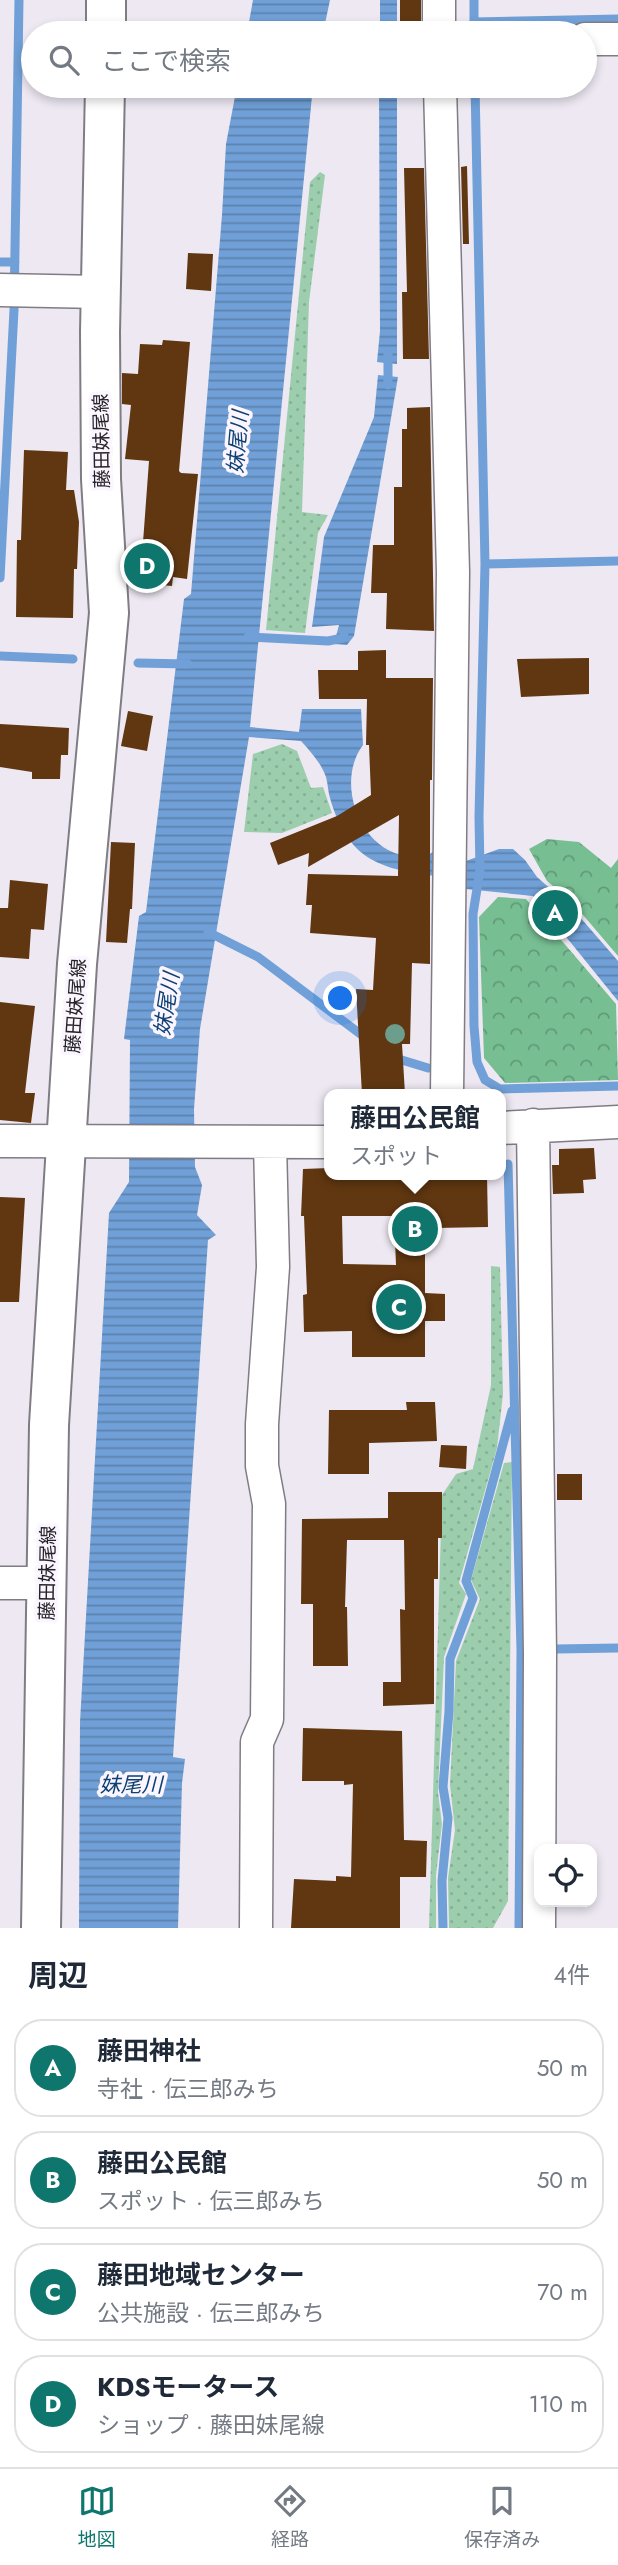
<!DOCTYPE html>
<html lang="ja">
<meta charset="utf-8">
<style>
:root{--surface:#fff;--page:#f6f6f7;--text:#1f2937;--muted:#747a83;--line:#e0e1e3;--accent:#0f766e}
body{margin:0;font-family:Jost,"Noto Sans JP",sans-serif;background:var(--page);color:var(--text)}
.controls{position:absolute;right:21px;bottom:21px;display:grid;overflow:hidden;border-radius:14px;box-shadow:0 4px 10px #0003}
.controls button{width:63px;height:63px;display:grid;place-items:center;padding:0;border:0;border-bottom:2px solid var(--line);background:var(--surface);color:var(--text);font:35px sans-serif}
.you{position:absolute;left:341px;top:999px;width:24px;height:24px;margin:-18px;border:5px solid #fff;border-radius:50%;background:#1a73e8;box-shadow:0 0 0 10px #1a73e833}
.badge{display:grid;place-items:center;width:46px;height:46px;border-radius:50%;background:var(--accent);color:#fff;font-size:23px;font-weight:700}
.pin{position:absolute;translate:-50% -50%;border:4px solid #fff;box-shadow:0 2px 7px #0006}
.popup{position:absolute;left:324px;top:1089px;width:182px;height:91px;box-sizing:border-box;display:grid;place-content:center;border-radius:14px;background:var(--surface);filter:drop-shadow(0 2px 5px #0005);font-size:23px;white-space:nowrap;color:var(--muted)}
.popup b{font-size:26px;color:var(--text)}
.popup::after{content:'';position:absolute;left:50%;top:100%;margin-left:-14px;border:14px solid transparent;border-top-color:var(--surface)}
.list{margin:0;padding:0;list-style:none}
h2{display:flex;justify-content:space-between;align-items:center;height:91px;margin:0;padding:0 28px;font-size:30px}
h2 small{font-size:23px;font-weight:400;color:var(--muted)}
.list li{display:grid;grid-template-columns:46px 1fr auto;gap:21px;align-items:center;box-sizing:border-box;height:98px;margin:0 14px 14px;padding:0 14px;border:2px solid var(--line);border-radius:28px}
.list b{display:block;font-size:26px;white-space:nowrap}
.list p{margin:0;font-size:23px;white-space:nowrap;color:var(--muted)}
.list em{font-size:23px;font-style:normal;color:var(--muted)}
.icon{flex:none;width:38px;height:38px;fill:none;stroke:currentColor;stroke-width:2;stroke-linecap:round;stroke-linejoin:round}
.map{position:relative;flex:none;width:618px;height:1928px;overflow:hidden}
.search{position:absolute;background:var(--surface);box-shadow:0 4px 10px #0003;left:21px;right:21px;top:21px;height:77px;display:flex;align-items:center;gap:18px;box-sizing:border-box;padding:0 24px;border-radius:38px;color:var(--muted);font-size:26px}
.sheet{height:539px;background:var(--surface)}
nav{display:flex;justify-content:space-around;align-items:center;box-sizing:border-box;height:98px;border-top:2px solid var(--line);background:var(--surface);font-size:19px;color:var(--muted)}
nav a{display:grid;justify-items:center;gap:4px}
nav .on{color:var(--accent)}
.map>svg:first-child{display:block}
.grass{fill:url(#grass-dots)}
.forest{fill:url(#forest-crowns)}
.water{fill:url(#water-rules)}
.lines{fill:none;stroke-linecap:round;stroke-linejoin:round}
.stream{stroke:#70a0d7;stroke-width:9}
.building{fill:#603711;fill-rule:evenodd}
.minor-casing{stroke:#807c84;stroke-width:35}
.major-casing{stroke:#807c84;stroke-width:42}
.minor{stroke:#fff;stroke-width:32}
.major{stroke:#fff;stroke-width:38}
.tree{fill:#6d9d8c}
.labels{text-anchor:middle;stroke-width:7;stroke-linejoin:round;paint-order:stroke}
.street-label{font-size:19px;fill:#252327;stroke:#fbf5ff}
.water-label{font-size:21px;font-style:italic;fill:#0d4173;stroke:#fbf5ff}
</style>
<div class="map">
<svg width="618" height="1928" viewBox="0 0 618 1928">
<defs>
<pattern id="grass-dots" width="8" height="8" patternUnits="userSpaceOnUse" patternTransform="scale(1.75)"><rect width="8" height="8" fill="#9cceae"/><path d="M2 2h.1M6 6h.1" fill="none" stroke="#86b196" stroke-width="1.8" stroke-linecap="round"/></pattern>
<pattern id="forest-crowns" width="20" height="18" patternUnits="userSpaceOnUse" patternTransform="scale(1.75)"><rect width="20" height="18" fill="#77be93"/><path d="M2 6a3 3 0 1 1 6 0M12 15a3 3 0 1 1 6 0" fill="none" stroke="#619a78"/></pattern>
<pattern id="water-rules" width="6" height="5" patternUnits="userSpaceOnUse" patternTransform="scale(1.75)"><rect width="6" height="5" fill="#70a0d7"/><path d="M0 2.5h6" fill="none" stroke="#5c82ae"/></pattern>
</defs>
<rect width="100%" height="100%" fill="#ede8f2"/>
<path class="grass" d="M320,172l5,3 -16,127 -7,210 26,3 -10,18 -13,100 -39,-3 44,-448z
M282,744l15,7 14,37 12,-1 9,26 -50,20 -38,-1 9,-78z
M491,1266l9,1 3,127 -6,54 -38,135 7,11 -22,63 -6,135 4,32 -6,51v53h-7l13,-433 14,-21 17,-5 18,-84z
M512,1462l-4,439 -15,27h-44l-1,-50 7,-48 -5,-45 6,-124 24,-62 -9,-19 33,-117z"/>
<path class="forest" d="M547,839l32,3 32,26 7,-9v97l-46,-54 -25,-21 -18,-32z
M498,897l28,2 90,105 2,76 -113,3 -21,-25 -5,-141z"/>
<path class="water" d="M253,0h77l-7,33h-76z
M380,0h17v33h-17z
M237,86h76l-63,641 49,5 3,-23h59l2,36c-28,37 -4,105 44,111 5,0 12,2 16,1 5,-1 10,-5 14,-8l-2,27c-57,-7 -88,-18 -105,-78 -2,-6 -2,-14 -4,-21 -5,-14 -15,-25 -25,-36l-52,-4 -49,292 -6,80 1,58 7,18 -5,30 19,20 -8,5 -35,517 12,2 -3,24 -4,145h-99l1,-206 29,-509 20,-31 1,-142 -6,-1 15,-123 7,-4 38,-313 7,-5 31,-379 4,-71z
M379,86h18v278l-20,-2 3,-31z
M378,375l20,2 -44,259 -7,9 -13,-1 5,-19 -27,2 12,-90 50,-120z
M499,849h14l12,11 12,17 35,31 46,53v40l-85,-105 -67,-7v-28z"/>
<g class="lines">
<path class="stream" d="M474,0v33
M474,22l144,-3
M475,86l10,478 -6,253 1,53 -7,44 1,112 3,36 8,18 15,9 118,-3
M0,262h15
M388,385v-32
M485,564l133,-3
M0,578l14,-268 5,-310
M248,637l80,4 15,-3 1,-3
M0,656l73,3
M138,663l50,1
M208,932l50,25 109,82
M392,1057l36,11
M508,1164l13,486 -2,278
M556,1649l62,-1
M443,1928l-1,-47 6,-63 -5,-31 6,-76 1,-52 23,-61 -7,-17 46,-170"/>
</g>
<path class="building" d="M400,0h21v33h-21z
M467,166l2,78h-6l-2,-77z
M404,168h20l5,191h-26l-1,-67h5z
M188,253l25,1 -2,37 -25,-2z
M163,340l27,2 -11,129 2,2 17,1 -11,105 -14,-2 -1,9 -32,-3 9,-122 -24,-2 6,-54 -9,-1v-31l16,1 2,-30 22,1z
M430,407l4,224 -48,-2 1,-36h-16l2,-48h21v-58h8v-58h5v-21z
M24,450l44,2 -2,38h8l5,32 -2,47h-3l-1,49 -57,-1 1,-77h4z
M386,650v28h47l-1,102h-2v184l-18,-1 -2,81h-8l3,50h-43l-6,-105 17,1 3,-52 -66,-5 2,-28h-6l2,-31 90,2 1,-61 -91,52 1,-14 -31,12 -8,-22 67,-27 34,-21 -2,-50h-3l1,-46h-48l-1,-29h40v-19z
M589,658v36l-68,3 -4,-38z
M128,711l25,5 -6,35 -26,-5z
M0,724l69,4 -1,27h-7l-1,24h-28v-7l-32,-5z
M111,842l24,1 -3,66h-2l-3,34 -21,-1z
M10,880l38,4 -4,46 -13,-1 -2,30 -29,-2v-49h8z
M0,1002l35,4 -10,87h10l-4,30 -31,-3z
M594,1148l2,31 -13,1 1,13 -31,1 -1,-29h7v-16z
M329,1168v7h158l1,52 -52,1v15h-11v50l20,1v27h-20v36h-73v-26l-48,1 -1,-37 4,-1 -3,-78h-3l2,-47zM342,1216h52l2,49 -53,-1z
M0,1197l25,1 -6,104h-19z
M406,1402h29l2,39 -68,2v31h-41l1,-64h78z
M441,1445l26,1 -1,23 -27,-2z
M557,1474h25v26h-25z
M388,1492h54v46h-4v41h-4v125l-51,2v-24h18l-1,-73 5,1 -1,-70h-57l-2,67h2l1,59h-35v-62h-12l1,-85 86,-1z
M303,1728l99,3 2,109 23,1 -1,36h-26v51h-109l3,-49 42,2v-5l15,1 2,-93 -9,1v-4h-42z"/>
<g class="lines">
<g class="minor-casing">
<path id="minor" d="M439,0v33
M585,39h33
M440,86l13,486 -6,522
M0,290l100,2
M533,1125l7,529 -1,274
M501,1128l117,-6
M0,1141l329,1
M0,1583h47
M256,1928l1,-186 10,-23 2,-215 -7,-38v-42l11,-157 -3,-124"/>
</g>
<g class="major-casing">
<path id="major" d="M106,33v-33
M41,1928l8,-503 28,-461 32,-351 -8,-134 -1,-147 5,-246"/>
</g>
<use href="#minor" class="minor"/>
<use href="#major" class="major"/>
</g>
<circle class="tree" cx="395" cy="1034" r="10"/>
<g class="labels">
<g class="street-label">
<text transform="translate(101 441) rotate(-91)" y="7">藤田妹尾線</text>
<text transform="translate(75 1006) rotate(-86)" y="7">藤田妹尾線</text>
<text transform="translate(47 1573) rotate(-89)" y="7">藤田妹尾線</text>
</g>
<g class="water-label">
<text transform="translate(238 442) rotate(-85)" y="7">妹尾川</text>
<text transform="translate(167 1004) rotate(-81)" y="7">妹尾川</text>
<text x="131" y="1792">妹尾川</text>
</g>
</g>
</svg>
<div class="controls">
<button><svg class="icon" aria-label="locate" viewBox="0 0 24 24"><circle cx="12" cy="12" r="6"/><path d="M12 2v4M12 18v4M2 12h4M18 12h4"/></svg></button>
</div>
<div class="you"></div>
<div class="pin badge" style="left:555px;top:913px">A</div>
<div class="pin badge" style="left:415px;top:1229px">B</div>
<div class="popup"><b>藤田公民館</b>スポット</div>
<div class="pin badge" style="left:399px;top:1307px">C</div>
<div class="pin badge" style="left:147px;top:566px">D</div>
<div class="search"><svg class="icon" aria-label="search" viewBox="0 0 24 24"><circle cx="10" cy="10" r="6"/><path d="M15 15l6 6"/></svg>ここで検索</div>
</div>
<section class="sheet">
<h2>周辺<small>4件</small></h2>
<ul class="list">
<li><span class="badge">A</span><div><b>藤田神社</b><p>寺社 · 伝三郎みち</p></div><em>50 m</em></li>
<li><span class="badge">B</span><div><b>藤田公民館</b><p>スポット · 伝三郎みち</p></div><em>50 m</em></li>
<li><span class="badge">C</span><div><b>藤田地域センター</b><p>公共施設 · 伝三郎みち</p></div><em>70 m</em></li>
<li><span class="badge">D</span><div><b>KDSモータース</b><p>ショップ · 藤田妹尾線</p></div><em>110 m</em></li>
</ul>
</section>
<nav>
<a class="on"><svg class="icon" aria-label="map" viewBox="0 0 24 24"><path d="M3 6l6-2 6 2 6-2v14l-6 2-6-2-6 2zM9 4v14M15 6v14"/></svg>地図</a>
<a><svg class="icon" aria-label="directions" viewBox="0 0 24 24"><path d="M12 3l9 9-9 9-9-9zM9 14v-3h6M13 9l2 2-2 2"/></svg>経路</a>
<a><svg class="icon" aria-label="saved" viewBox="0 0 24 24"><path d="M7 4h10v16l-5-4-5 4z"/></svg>保存済み</a>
</nav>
